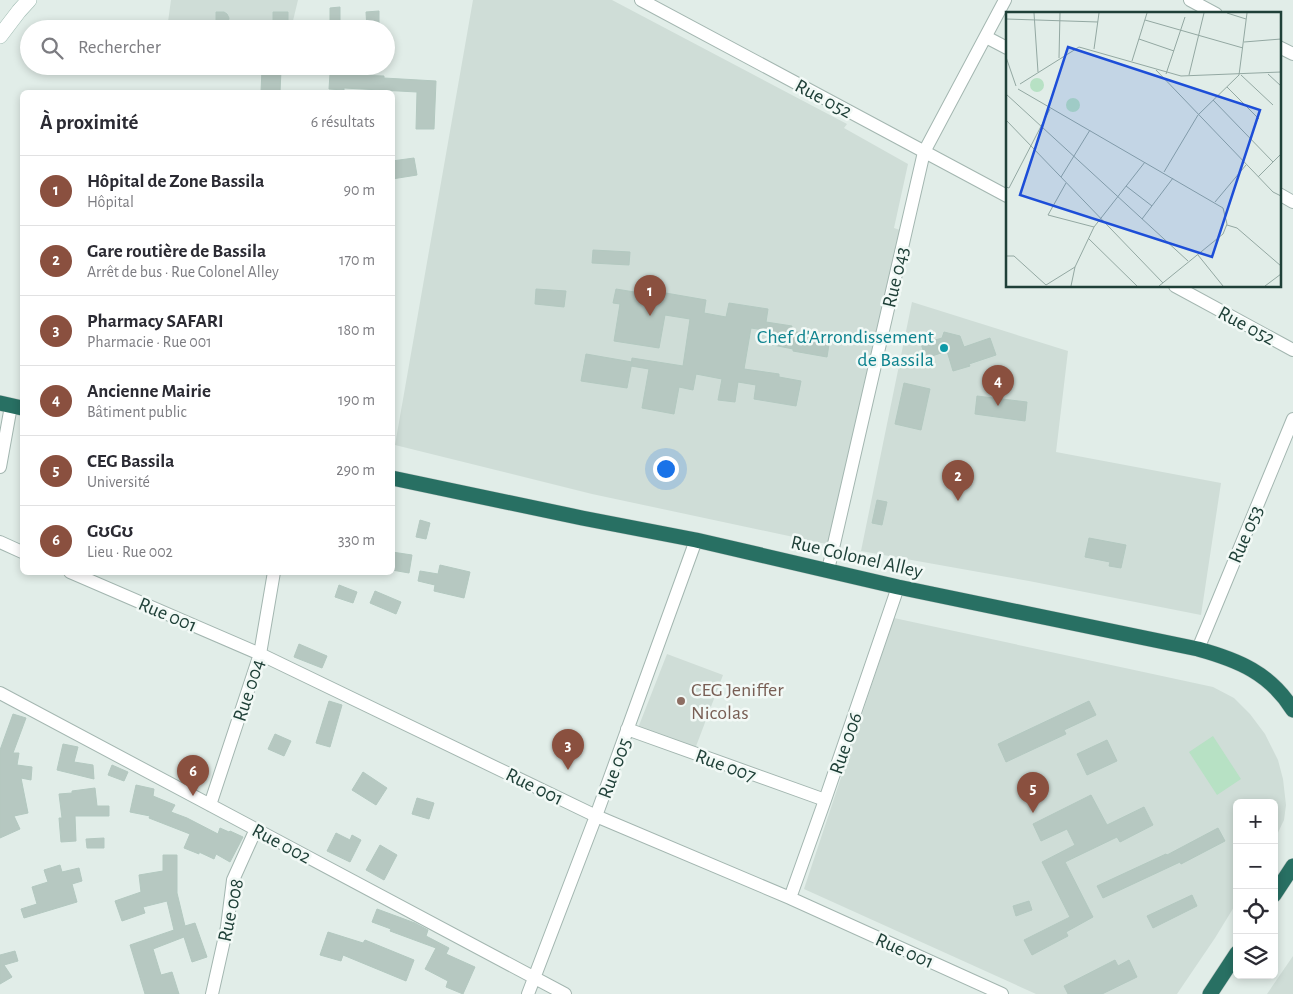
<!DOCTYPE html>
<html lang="fr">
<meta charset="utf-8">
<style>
:root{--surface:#fff;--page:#f7f7f7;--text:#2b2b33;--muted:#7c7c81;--line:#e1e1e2;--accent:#8a503f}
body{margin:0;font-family:"Alegreya Sans",sans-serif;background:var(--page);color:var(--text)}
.controls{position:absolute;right:15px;bottom:15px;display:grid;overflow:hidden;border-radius:8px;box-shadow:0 2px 8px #0003}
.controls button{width:45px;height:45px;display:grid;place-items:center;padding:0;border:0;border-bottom:1px solid var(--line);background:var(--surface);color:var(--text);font:25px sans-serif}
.you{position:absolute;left:665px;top:468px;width:18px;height:18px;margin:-12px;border:4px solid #fff;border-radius:50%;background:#1a73e8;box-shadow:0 0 0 8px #1a73e833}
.badge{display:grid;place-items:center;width:32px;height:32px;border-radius:50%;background:var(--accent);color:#fff;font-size:16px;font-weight:700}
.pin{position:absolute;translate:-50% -41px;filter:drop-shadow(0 1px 2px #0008)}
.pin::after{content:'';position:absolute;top:26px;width:18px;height:15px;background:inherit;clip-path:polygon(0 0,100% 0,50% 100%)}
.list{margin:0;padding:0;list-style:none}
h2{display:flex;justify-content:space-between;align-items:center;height:65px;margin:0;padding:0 20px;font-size:21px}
h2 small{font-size:16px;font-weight:400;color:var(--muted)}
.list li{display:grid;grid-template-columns:32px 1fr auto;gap:15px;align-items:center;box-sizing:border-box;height:70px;padding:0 20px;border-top:1px solid var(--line)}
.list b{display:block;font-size:19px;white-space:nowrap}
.list p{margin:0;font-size:16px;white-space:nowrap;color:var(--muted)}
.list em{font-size:16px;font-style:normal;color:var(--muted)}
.icon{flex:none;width:28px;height:28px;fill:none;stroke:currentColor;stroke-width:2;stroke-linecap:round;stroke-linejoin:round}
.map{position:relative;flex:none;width:1293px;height:994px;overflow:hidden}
.search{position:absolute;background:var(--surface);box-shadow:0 2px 8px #0003;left:20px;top:20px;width:375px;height:55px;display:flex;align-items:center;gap:12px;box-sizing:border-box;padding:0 18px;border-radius:28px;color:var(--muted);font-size:19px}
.panel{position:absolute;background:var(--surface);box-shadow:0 2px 8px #0003;left:20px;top:90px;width:375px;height:485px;border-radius:8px}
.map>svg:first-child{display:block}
.built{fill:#cfddd7}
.green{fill:#b7e1c4}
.building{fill:#b6c8c1;stroke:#b3c8c0}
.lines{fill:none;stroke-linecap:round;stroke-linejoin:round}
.street-casing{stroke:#a3b6b0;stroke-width:14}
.secondary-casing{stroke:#9ebab1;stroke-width:16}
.highway-casing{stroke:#c0cac7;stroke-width:16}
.street{stroke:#fff;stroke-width:12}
.secondary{stroke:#fff;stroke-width:15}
.highway{stroke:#287063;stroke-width:15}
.culture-dot{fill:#0f9aa8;stroke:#f2f9f6;stroke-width:2}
.education-dot{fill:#8d6e63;stroke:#f2f9f6;stroke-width:2}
.labels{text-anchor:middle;stroke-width:5;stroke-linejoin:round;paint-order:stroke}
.street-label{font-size:20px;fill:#1f4038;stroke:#f2f9f6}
.culture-label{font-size:20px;fill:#0d838f;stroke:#f2f9f6;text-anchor:end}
.education-label{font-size:20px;fill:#785e54;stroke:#f2f9f6;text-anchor:start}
.inset-road{fill:none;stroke:#93a8a2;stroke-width:1}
.view{fill:#1d4ed8;fill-opacity:0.15;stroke:#1d4ed8;stroke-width:2.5}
.inset-edge{fill:none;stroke:#1f4038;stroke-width:2.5}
</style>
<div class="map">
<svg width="1293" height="994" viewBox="0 0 1293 994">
<rect width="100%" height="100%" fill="#e1ede8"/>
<path class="built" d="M171,0h127l-7,29h-124z
M473,0h139l235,124 -3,4 64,36 -14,64 6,2 -69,315 -239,-51 -197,-49z
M912,302l156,49 -12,101 165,31 -20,132 -172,-34 -168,-30z
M894,618l319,69 21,11 16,16 15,20 13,26 5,19 3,26 -2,15 -10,21v-38h-37v99l-22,36 -38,56h-141l-232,-105z
M667,654l56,21 -28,74 -57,-21z
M1293,956v38h-26z"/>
<path class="green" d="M1213,736l28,43 -24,16 -28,-43z"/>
<path class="building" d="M340,7v19h-10v-18z
M379,11v18h-12l-1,-17z
M216,12h8l3,2 2,4 -1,5 -7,1 -3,-1 -2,-3z
M273,12h15v17h-15z
M262,69l19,1 -1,22h-19z
M330,74l54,2v2l52,3 -2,48h-18l1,-37 -73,-4v2l-15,-1z
M414,158l3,17 -25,4v-18z
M593,250l37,2 -1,13 -37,-2z
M536,289l30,2 -2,16 -29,-3z
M616,289l43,7 1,-4 46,8 -2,13 22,4 3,-14 39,6 -2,13 26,4 -1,5 39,7 -3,19 -34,-6v-2l-25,-5 2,-13 -19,-3 -7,41 35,5v3l22,4 -5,25 -42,-7 2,-14 -18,-3 -3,20 -17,-2 4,-21 -26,-5 -3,16 -14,-3 -5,27 -32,-6 7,-39 -18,-3 1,-8 51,8 7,-47 -25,-4 -6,33 -45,-7 6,-37 -7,-1z
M944,332l16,4 4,11 26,-9 6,17 -27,9 1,2 -17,5 -6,-20 -21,7 -5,-14 21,-6z
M586,354l46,8 -5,26 -46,-7z
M904,383l26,6 -9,41 -26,-6z
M977,396l50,6 -2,19 -50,-7z
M877,500l10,2 -5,23 -10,-2z
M420,520l10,3 -4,16 -10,-2z
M1089,538l37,7 -5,23 -12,-2 1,-4 -25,-5z
M392,552l20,3 -3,18 -17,-3z
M440,565l30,7 -6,26 -30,-7 1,-6 -17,-4 2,-10 18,3z
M339,585l18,7 -4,11 -18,-6z
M375,591l26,11 -5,12 -26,-11z
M299,644l28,12 -5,12 -28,-11z
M329,701l13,4 -12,42 -14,-4z
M1089,701l7,14 -32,15 2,4 -60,28 -8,-18z
M13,714l13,4 -13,35h6l-2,12 15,2 -1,13 -10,-2 7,35 -14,3 6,13 -20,9v-88z
M275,734l16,7 -7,15 -16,-7z
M1107,740l10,21 -30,14 -10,-21z
M63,744l15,3 -4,15 19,3 1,14 -37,-9z
M112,765l16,7 -4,9 -16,-6z
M363,772l24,16 -11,17 -24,-15z
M136,785l18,4 -1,7 22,9 -4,7 16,6 31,16 2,-6 9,4 1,-1 13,6 -13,25 -14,-8 -2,5 -15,-7v2l-15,-6 6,-14 -41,-16 1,-2 -20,-4z
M95,788l2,18h12v10h-34l1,25 -15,1 -2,-24h3l-3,-24 13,-1v-2z
M1091,795l16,30 37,-18 9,18 -33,17 -3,-5 -52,25 28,55 -27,15 2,4 -36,19 -8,-15 46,-23 -28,-55 33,-17 -8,-16 -26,12 -8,-17z
M417,798l17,5 -5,16 -17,-5z
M1218,828l7,13 -44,23 -1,-2 -77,36 -6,-12 69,-32 1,1z
M336,833l14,7 2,-5 9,5 -11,22 -23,-11z
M104,838v10h-17l-1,-9z
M380,845l17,10 -13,25 -18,-10z
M163,855h14v38l8,33 10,-3 12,34 -15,5 -8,-25 -31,12 8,26 11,-3 7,22h-34l-15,-49 44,-15 -7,-29 -24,6 2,6 -23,8 -7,-20 26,-9 -2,-17 24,-4z
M60,865l2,7 17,-4 3,13 -10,3 5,18 -53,16 -3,-9 16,-5 -5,-17 16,-5 -4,-12z
M1192,895l5,11 -44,22 -6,-12z
M1029,901l3,9 -16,6 -3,-10z
M377,909l38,14 13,7 -2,6 23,12 -3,6 29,13 -12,27 -17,-7 2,-6 -23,-12 11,-21 -46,-17 1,-2 -19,-7z
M328,932l35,11 2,-3 49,20 -8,21 -63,-26 -2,6 -21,-6z
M15,951l3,10 -14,4 8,12 -12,7v-29z
M1115,960l3,6 11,-6 8,17 -35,17h-34l-4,-8z"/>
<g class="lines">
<g class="street-casing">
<path id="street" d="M641,0l366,196
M1190,0l26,14
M986,37l21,11
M1279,47l14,7
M1279,194l14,8
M1175,286l118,64
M0,467l11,-61
M0,542l22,10
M828,570l96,-418 81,-152
M70,572l190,82 336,162 194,82 212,96
M1198,649l95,-230
M0,693l565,301
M627,729l198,71
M210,805l50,-151 14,-82
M790,898l35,-98 73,-213
M212,994l15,-67 6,-47 23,-51
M528,994l68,-178 100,-276"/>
</g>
<g class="secondary-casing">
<path id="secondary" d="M0,36l19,-25 10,-11"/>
</g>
<g class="highway-casing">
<path id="highway" d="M0,403l22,5
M392,478l190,40 114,22 202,47 300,62c40,11 72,24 95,61
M1274,895l19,-29
M1210,994l27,-41"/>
</g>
<use href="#street" class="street"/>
<use href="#secondary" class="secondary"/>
<use href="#highway" class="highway"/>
</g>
<circle class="culture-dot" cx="944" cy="348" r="5"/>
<circle class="education-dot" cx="681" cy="701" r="5"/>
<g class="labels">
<g class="street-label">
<text transform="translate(824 98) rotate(28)" y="7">Rue 052</text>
<text transform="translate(895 277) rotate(-77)" y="7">Rue 043</text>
<text transform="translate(1247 325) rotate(28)" y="7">Rue 052</text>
<text transform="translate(1245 534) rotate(-67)" y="7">Rue 053</text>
<text transform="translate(857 556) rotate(13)" y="7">Rue Colonel Alley</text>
<text transform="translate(168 614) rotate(23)" y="7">Rue 001</text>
<text transform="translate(248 690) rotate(-72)" y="7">Rue 004</text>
<text transform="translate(845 743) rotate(-71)" y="7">Rue 006</text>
<text transform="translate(726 765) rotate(20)" y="7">Rue 007</text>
<text transform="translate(614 768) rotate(-70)" y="7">Rue 005</text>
<text transform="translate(535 786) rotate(26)" y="7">Rue 001</text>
<text transform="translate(282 843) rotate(28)" y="7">Rue 002</text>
<text transform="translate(230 910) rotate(-78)" y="7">Rue 008</text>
<text transform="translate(905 950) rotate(24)" y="7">Rue 001</text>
</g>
<g class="culture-label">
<text x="934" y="343">Chef d'Arrondissement<tspan x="934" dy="23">de Bassila</tspan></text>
</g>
<g class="education-label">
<text x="691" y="696">CEG Jeniffer<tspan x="691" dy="23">Nicolas</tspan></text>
</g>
</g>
<g transform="translate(1006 12)">
<rect width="275" height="275" fill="#e1ede8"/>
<path d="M24 73a7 7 0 1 1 14 0a7 7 0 1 1-14 0ZM60 93a7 7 0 1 1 14 0a7 7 0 1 1-14 0Z" fill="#b7e1c4"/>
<path class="inset-road" d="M28,1l4,59M221,1l19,6M0,7l92,3M139,8l98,28M133,27l35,12M238,30l37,-3M88,37l5,-36M0,45l10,29M53,46l1,-45M126,49l15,-48M150,58l117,122 8,4M160,62l19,-57M262,62l13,12M183,63l15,-62M235,63l32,30M14,72l59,-37 102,29 100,-4M221,75l32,32M12,77l205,119 4,16 -4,10 -64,52M0,82l182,167M207,88l60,62M0,108l157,163M158,160l34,-57 41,-40 8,-62M55,165l29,-47M252,165l22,-22M60,171l-18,32 46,12M120,174l26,20M0,175l3,1 41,-79M209,190l31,-37M136,207l31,-41M221,213l10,3 44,38M82,226l49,48M192,243l25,31M0,244h8l32,29M40,273l29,-18 19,-40 51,-65M65,274l4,-19M259,274l16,-12"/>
<path class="view" d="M62,35l192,63 -48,147 -192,-62z"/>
<rect width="275" height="275" class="inset-edge"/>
</g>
</svg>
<div class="controls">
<button>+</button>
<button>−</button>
<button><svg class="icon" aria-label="locate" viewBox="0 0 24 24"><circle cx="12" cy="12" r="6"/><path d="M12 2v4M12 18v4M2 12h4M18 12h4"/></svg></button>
<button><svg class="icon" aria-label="layers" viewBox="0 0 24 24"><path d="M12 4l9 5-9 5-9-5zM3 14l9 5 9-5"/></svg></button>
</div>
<div class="you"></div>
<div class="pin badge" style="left:650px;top:316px">1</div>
<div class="pin badge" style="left:958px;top:501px">2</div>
<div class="pin badge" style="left:568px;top:770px">3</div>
<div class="pin badge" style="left:998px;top:406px">4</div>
<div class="pin badge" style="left:1033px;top:813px">5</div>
<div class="pin badge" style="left:193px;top:796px">6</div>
<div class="search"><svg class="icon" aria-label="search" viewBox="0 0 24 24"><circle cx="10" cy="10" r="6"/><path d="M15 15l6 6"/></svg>Rechercher</div>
<section class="panel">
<h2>À proximité<small>6 résultats</small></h2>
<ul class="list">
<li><span class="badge">1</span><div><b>Hôpital de Zone Bassila</b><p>Hôpital</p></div><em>90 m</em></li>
<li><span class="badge">2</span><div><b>Gare routière de Bassila</b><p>Arrêt de bus · Rue Colonel Alley</p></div><em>170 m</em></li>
<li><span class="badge">3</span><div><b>Pharmacy SAFARI</b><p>Pharmacie · Rue 001</p></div><em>180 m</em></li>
<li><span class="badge">4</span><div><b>Ancienne Mairie</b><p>Bâtiment public</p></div><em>190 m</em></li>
<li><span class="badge">5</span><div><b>CEG Bassila</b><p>Université</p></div><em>290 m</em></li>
<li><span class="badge">6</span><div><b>GʊGʊ</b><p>Lieu · Rue 002</p></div><em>330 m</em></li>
</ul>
</section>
</div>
